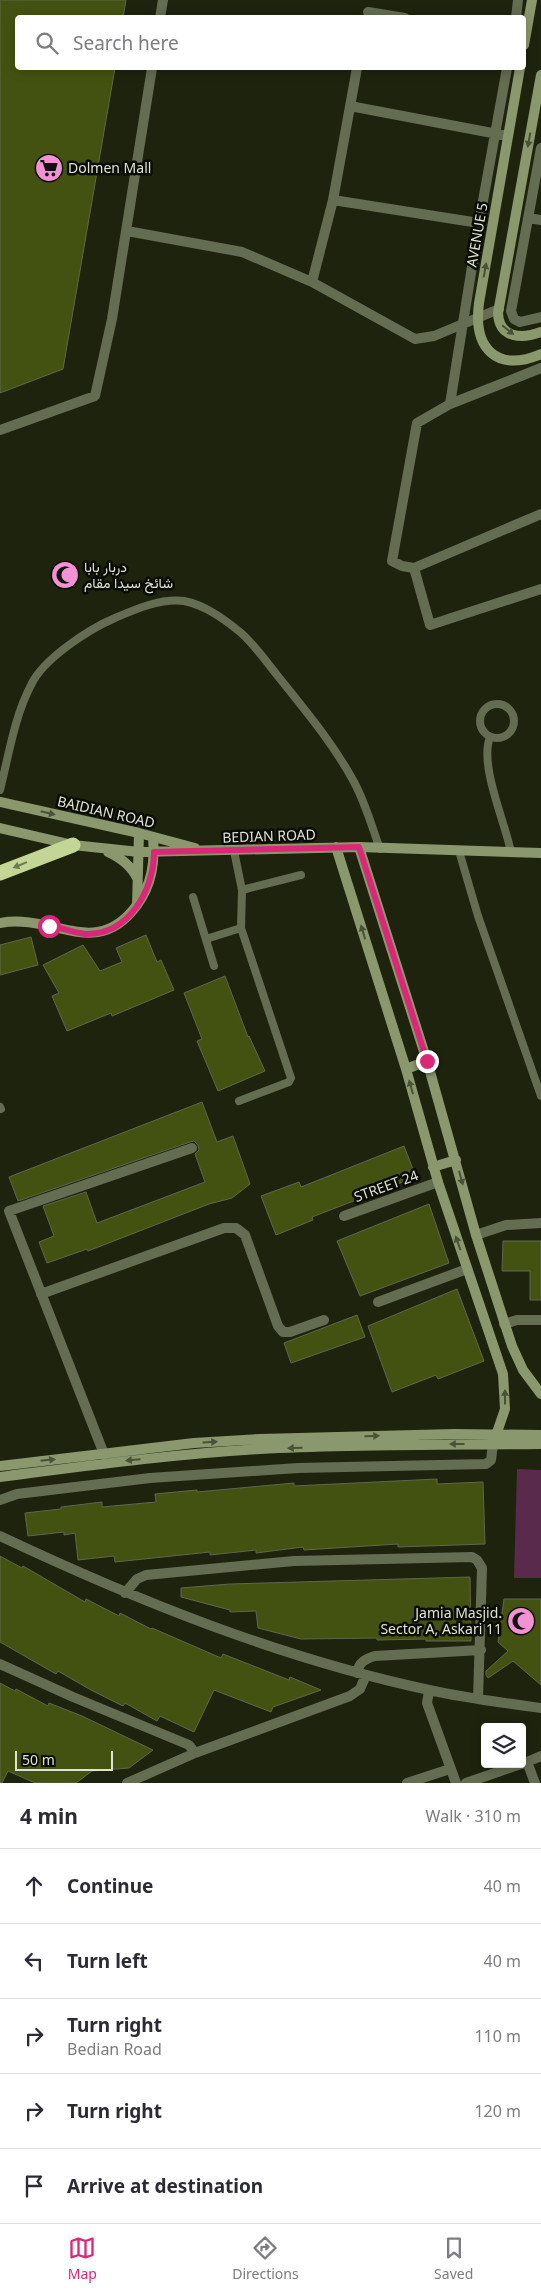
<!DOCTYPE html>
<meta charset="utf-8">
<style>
:root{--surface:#fff;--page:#f2f2f3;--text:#2b2b33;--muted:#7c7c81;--line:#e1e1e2;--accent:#db2777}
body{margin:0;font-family:"Noto Sans",Vazirmatn,sans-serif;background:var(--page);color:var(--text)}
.controls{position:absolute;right:15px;bottom:15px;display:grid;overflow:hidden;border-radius:5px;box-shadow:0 2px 12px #0003}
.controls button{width:45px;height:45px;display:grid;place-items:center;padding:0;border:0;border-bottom:1px solid var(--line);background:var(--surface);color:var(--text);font:25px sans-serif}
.scale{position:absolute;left:15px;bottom:12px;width:98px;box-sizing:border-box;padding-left:5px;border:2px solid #dee3d5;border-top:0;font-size:14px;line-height:18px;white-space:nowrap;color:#dee3d5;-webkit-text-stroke:4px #090b04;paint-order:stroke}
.stop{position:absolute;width:15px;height:15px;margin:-11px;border:4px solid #db2777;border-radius:50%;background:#fff}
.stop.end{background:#db2777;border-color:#fff;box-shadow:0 1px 5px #0008}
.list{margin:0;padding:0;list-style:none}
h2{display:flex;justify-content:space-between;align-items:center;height:65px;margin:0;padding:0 20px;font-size:21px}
h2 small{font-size:16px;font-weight:400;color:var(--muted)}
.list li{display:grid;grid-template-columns:32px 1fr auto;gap:15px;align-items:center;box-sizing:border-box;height:75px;padding:0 20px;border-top:1px solid var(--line)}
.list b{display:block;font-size:19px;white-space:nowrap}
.list p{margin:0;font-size:16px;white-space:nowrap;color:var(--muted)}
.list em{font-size:16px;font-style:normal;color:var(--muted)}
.icon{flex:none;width:28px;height:28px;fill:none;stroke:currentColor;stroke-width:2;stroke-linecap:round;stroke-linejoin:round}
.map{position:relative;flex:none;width:541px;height:1783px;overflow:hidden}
.search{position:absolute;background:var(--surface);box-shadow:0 2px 12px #0003;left:15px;right:15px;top:15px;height:55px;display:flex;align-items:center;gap:12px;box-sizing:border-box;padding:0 18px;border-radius:5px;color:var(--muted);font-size:19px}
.sheet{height:440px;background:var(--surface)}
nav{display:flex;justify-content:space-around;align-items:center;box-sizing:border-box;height:70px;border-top:1px solid var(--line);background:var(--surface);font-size:14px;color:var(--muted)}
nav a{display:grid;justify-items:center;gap:2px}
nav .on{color:var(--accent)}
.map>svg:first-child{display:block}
.green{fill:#5a2a4c}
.building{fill:#445211;stroke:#5f664e}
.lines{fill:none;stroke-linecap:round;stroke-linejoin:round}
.lane{stroke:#646c52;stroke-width:8}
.street{stroke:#646c52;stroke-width:10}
.secondary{stroke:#8b976d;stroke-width:10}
.highway{stroke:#c4d695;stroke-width:15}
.oneway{fill:#4a5138}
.oneway2{fill:#707b54}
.route{stroke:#db2777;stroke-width:6}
.labels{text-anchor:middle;stroke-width:5;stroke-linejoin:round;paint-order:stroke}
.poi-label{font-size:14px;fill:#dee3d5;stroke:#090b04;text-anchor:start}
.street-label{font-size:14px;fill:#dee3d5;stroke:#090b04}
</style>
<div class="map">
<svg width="541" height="1783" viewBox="0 0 541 1783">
<rect width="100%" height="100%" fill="#1e230e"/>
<path class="green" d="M517,1469l24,1v108h-27z"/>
<path class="building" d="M0,0h126l-3,18h-105v50h97l-52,301 -63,24z
M146,935l11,27 4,-2 13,30 -62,26 -1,-3 -44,18 -15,-35 7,-3 -16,-28 40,-20 17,26 22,-9 -6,-14z
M31,937l7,28 -38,10v-30z
M225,976l23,61 1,-1 16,35 -47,20 -21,-50 5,-2 -18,-46z
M202,1102l15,40 16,-6 17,48 -18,14 -23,6 -121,47 -1,-2 -40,14 -8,-21 15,-6 -11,-30 43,-14 11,31 108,-41 -10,-28 4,-4 -1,-5 -4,-4 -4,1 -172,59 -9,-24z
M404,1146l12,31 -104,40 1,3 -37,15 -15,-39 38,-14 2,5z
M429,1204l20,59 -89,33 -23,-55z
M503,1241h38v59h-11v-29h-28z
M457,1289l27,72 -46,18 -2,-4 -44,17 -24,-66z
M357,1315l8,22 -74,26 -7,-20z
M437,1479v5l46,-2 2,62 -87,3v-3l-94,6 -1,-3 -47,6v-3l-46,5v-3l-95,10 -1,-6 -36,4 -3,-27 -11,2v-3l-36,4 -3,-23 36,-4v-2l41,-5v5l54,-5 -1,-8 42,-4v2l97,-9v3z
M0,1556l22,12 1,-2 62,36 1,-3 33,17 1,-3 31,16 1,-1 69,30 2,-4 66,26 1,-3 31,13 -48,17 -2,5 -57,-22 -20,42 -34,-16 -3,5 -32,-18 -2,3 -32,-16 -33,-19 -2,3 -56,-32z
M470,1577l1,64h-45v-2l-49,1v-2l-76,1 -43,-11 -2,-17 -26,1v-2l-49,-13v-9l49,-4z
M504,1599h37v86l-28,-24 -25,17 -2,-3v-4l22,-20 -10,-9z
M0,1683l15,8 1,-2 32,17 1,-3 33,13 71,34 -24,18 -37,3 -16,12h-41l-27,-12 -6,12h-2z"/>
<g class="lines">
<path class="lane" d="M480 721a17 17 0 1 1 34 0a17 17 0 1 1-34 0Z
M490,737c-11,28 15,85 21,115
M0,790c9,-36 14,-72 31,-105 12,-26 58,-56 84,-67 21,-9 46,-20 69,-17 21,4 40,18 56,31 14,12 25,28 37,43 27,34 56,68 77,107 11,20 18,45 26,67
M234,851l8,39 -1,38 50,150 -2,4 -50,19
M459,851l19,65 63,180
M242,890l59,-15
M193,897l21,69
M206,939l35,-11
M0,1107l1,2"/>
<path class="street" d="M368,12l37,6
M160,18l3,-18
M516,18l2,-18
M357,68l-24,132 -21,82 103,57 19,-3 65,-27
M507,68l-28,155 -29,181 91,-36
M350,106l158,30
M541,148l-30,163 3,8 6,3 21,-5
M333,200l146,23
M528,218l13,2
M127,231l115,21 70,30
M450,404l-33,19 -25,138 10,5 12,2 127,-54
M0,430l95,-34 17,-77 40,-251
M414,568l16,57 111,-36
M344,1216l94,-34
M476,1235l30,-10 35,-2
M41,1294l183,-66h12l9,7 33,91 5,6h7l34,-12
M378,1302l89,-33
M504,1324l13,-4h24
M104,1454l-95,-243 183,-63
M0,1500l17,-6 133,-16 148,-10 188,-4 5,-4 2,-16
M0,1536c138,65 280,122 429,154 37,8 75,13 112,18
M125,1593l12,-14 9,-4 148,-14 178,-4 5,3 5,8 -4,131
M0,1664l73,33 116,48 6,8
M357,1673c2,-11 8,-14 18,-17l106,-6
M429,1691l-2,12 29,80
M527,1762l8,21
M522,1764l19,-8
M127,1783l68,-30 155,-57 10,-7 6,-14
M407,1783l43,-14
M466,1783l55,-19"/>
<path class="secondary" d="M524,45l8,-45
M520,68l-41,235c-6,45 17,70 62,51
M541,75l-43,238c1,26 25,26 43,19
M0,802l139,31 56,15
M0,828l73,17 66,7 220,-5 182,6
M336,847l70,222 32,113 65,192 2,35 -12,35
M359,847l68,214 49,174 36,111 11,24 18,24
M108,852c13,6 23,13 29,26
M137,905l2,-72
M0,923c54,-10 96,38 137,-18 15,-21 18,-42 16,-68
M406,1069l21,-8
M433,1167l23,-7
M0,1466l194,-23 66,-4 194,-5 87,1
M0,1477c86,-11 173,-23 260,-28 94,-5 187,-4 281,-5"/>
<path class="highway" d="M0,873l73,-28"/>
</g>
<defs><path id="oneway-solid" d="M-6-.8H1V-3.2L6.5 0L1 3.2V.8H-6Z" transform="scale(1.25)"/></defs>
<g class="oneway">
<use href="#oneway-solid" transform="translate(529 140) rotate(100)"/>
<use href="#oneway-solid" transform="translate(485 270) rotate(-80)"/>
<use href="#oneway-solid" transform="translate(508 330) rotate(39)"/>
<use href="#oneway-solid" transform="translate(48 813) rotate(13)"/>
<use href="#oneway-solid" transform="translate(363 932) rotate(-107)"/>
<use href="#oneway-solid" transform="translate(411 1087) rotate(-106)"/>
<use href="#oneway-solid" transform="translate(461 1178) rotate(75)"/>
<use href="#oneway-solid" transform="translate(458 1243) rotate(-109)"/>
<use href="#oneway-solid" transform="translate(505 1397) rotate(-90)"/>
<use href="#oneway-solid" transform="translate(372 1436) rotate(-1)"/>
<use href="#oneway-solid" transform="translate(210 1442) rotate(-3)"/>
<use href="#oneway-solid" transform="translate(457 1444) rotate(180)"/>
<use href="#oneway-solid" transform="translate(295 1448) rotate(178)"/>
<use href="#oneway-solid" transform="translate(48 1460) rotate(-6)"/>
<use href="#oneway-solid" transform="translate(133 1460) rotate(175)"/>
</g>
<use class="oneway2" href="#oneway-solid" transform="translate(20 865) rotate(158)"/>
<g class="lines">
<path class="route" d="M49,926c12,1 28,8 38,8 42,0 67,-44 67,-82l205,-5 68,214"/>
</g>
<defs>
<g id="supermarket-disc" transform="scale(1.4375)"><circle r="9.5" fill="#f391d5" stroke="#090b04"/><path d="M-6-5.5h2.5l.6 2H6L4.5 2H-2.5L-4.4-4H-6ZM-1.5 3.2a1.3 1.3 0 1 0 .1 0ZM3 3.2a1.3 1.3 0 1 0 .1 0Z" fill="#111"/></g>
<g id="mosque-disc" transform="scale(1.4375)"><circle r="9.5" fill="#f391d5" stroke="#090b04"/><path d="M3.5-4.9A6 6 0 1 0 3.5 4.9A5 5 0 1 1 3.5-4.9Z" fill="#111"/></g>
</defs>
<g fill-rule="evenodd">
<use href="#supermarket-disc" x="49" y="168"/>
<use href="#mosque-disc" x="65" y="575"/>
<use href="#mosque-disc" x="521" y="1621"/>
</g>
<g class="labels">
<g class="poi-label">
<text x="68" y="173">Dolmen Mall</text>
<text x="84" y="572">دربار بابا<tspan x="84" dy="16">شائخ سیدا مقام</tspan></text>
<text x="502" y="1618" text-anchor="end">Jamia Masjid.<tspan x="502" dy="16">Sector A, Askari 11</tspan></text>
</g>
<g class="street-label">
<text transform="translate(477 235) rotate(-80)" y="5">AVENUE 5</text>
<text transform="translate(106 812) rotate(13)" y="5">BAIDIAN ROAD</text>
<text transform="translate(269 836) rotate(-2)" y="5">BEDIAN ROAD</text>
<text transform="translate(386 1186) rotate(-20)" y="5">STREET 24</text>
</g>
</g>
</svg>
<div class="controls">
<button><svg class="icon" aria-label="layers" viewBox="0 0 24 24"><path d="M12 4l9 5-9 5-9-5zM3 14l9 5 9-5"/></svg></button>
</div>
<div class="scale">50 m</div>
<div class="stop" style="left:49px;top:926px"></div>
<div class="stop end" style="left:427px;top:1061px"></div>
<div class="search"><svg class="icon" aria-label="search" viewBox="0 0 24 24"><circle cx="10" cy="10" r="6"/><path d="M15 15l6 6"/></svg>Search here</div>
</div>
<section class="sheet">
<h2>4 min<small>Walk · 310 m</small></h2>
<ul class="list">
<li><svg class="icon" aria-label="ahead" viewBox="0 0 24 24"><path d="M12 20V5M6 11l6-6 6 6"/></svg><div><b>Continue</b></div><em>40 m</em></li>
<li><svg class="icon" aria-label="left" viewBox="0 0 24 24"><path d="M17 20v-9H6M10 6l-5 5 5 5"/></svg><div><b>Turn left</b></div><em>40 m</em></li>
<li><svg class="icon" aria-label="right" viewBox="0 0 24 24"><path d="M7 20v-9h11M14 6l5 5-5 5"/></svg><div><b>Turn right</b><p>Bedian Road</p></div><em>110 m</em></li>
<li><svg class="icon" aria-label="right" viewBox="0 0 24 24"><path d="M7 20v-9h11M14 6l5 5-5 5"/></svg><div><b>Turn right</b></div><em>120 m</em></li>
<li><svg class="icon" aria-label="arrive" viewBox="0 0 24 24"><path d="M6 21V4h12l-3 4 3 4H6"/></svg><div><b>Arrive at destination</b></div></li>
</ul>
</section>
<nav>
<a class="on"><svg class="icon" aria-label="map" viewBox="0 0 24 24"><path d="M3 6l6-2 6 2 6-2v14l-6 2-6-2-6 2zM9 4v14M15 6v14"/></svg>Map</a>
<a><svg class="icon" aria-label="directions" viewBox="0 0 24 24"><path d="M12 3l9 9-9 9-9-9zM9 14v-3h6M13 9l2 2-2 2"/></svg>Directions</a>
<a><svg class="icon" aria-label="saved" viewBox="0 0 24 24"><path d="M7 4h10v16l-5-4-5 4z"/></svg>Saved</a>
</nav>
